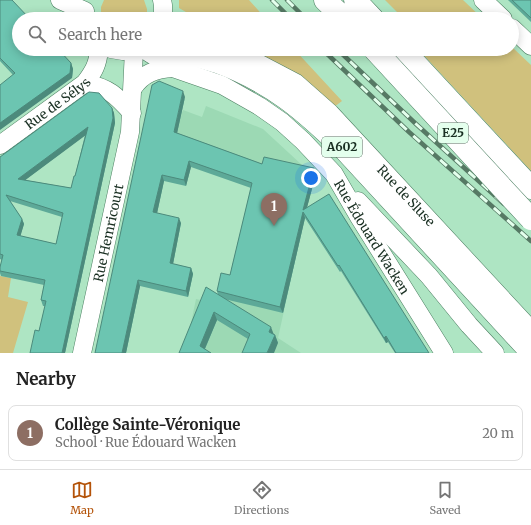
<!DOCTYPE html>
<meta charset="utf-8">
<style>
:root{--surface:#fff;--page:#f2f2f2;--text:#222;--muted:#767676;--line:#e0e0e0;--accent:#b45309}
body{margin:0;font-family:Merriweather,serif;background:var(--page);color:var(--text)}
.you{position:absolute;left:311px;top:178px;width:14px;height:14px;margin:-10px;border:3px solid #fff;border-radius:50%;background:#1a73e8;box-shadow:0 0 0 6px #1a73e833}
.badge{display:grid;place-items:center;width:26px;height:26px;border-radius:50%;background:var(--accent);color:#fff;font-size:13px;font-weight:700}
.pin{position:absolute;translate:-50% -33px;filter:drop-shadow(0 1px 2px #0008)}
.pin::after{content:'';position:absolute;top:21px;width:14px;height:12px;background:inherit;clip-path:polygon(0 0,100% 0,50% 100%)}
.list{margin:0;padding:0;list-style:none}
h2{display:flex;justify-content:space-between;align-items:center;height:52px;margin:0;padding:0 16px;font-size:17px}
h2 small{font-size:13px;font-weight:400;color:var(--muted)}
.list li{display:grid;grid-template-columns:26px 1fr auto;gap:12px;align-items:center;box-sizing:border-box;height:56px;margin:0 8px 8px;padding:0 8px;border:1px solid var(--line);border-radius:8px}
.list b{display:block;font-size:15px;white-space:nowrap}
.list p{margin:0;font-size:13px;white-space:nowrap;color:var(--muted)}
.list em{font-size:13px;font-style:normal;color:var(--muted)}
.icon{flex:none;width:22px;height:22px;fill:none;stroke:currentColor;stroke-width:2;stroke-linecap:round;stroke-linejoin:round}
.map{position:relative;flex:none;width:531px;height:353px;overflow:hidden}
.search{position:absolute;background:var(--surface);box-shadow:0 2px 10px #0003;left:12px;right:12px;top:12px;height:44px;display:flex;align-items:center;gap:10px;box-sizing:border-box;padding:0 14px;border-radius:22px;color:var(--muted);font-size:15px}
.sheet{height:116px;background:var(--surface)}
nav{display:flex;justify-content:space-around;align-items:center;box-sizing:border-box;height:56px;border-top:1px solid var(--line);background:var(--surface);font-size:11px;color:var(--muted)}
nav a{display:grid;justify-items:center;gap:2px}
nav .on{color:var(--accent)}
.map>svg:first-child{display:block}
.built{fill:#9cd9b4}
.green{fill:#d0c17d}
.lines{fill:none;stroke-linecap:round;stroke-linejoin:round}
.minor-casing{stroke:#4a7e60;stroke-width:19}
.highway-casing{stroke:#4a7e60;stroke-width:23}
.minor{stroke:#fff;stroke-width:18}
.highway{stroke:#fff;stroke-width:22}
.rail-casing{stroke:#567964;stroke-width:4.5}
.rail{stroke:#e4ffed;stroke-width:3;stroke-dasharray:9;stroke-linecap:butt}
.highway-bridge-casing{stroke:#4a7e60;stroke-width:23;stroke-linecap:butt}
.highway-bridge{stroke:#fff;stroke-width:22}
.wall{fill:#5da998;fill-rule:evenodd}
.shaded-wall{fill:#4c8a7c}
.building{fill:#6cc5b1;stroke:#4c8a7c;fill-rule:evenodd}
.labels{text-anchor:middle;stroke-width:4;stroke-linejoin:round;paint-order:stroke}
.shield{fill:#e4ffed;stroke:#566d5f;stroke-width:1}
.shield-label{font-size:12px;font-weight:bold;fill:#192f22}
.street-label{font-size:13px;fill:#192f22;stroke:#e4ffed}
</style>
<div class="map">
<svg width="531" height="353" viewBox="0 0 531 353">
<rect width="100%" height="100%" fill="#aee5c3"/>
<path class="built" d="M206,106l57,23 52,48 -10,38 -27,123 23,15h-116l11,-54 30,7 28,-117 -78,-51 4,-20 3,-8 19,7z"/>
<path class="green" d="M104,0h40l3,9v10h-46v-12z
M179,0h70l17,19h-68l-19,-11z
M385,0h78l20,19h-82l1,-2z
M512,47l19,18v106l-113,-122h94z
M252,49h42l48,52 -8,6 -62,-46z
M0,276l11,2 -3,19 20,5 -15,51h-13z"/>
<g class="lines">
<g class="minor-casing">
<g id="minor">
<path d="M60,0l25,11"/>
<path d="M162,0l1,5v14"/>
<path d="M483,0l20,19"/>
<path d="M512,28l19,18"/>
<path d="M111,49l12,2 14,-2"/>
<path id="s1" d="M143,49l30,19 49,17 37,21 23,16 21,19 31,33 25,43 85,136"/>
<path id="s2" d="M231,49l65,34 34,30 201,217"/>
<path d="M85,83c23,4 32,13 47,30"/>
<path d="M133,88c10,-15 23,-19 40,-20"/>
<path id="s3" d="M0,145l85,-62c9,-12 13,-19 14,-34"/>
<path d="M358,201l71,75 40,49 26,28"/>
<path id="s4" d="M82,353l48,-221 4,-82"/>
</g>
</g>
<g class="highway-casing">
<path id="highway" d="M325,0l20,19
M355,0l18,19
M172,49c15,5 30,8 45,13 55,20 87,48 128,88l186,202
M402,49l129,139"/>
</g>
<use href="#minor" class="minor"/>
<use href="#highway" class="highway"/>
<g class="rail-casing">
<path id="rail" d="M272,0l19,19
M287,0l19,19
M322,49l87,83 122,109
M337,49l79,75 88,80"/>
</g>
<use href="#rail" class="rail"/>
<g class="highway-bridge-casing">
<path id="highway-bridge" d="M374,49l157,170"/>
</g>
<use href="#highway-bridge" class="highway-bridge"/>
</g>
<path class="wall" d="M0,0l71,63 2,6 -1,9 -59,-3 -13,-14z
M508,0h23v22z
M185,97l-8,36 85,31 52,4 2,6 -9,33 122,146h-34l-7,-11 -2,1 -45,-72 -1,1 -35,-54 -22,95 -59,-14 51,36 3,8 -30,-4 -31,-19 -12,29 -26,4 39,-58 -1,-4 13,-16 21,-87 -60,-21 -5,19 -22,-5 -7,32 24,10 -8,41 18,4 2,6 -5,23 -48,-11 -14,67h-31z
M112,108l2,5 1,10 -50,230h-35l9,-22 6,-25h-2l-2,-6 3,-15 -43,-9 -1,-3v-6l2,-7 -2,-1v-102zM85,135l-10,41 -4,12 -46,-8zM10,201l52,16 -6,27 -36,-8 4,-12 -2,-5z"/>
<path class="shaded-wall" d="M71,63l2,6 -1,9 -72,52v-7z
M183,91l2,6 -9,41 -2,-6z
M112,108l2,5 1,10 -50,230h-3z
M88,127l2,5 -70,52 -2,-5z
M189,161l2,6 -5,19 -2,-6z
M314,168l2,6 -11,41 -2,-5z
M162,175l2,6 -8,37 -3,-6z
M303,212l2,6 -22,95 -3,-6z
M179,218l2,5 -9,46 -2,-6z
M22,219l2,5 -5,17 -2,-6z
M191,268l2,6 -5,23 -2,-6z
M138,280l2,6 -14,67h-4z
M214,312l3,8 -14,33 -3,-7z
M271,327l3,8 -5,-3z
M275,335l3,8 -4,10h-7z
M386,336l2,6 -2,1 -2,-5z"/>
<path class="building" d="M0,0h12l18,19h-11v30h39l13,14 -1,10 -70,50v-38l15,-12 -15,-15z
M512,0h19v18z
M159,81l24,10 -9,41 88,32 2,-7 50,11 -11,42 26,-16 100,159h-33l-10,-17 -2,2 -45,-73 -1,1 -35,-54 -23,95 -63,-16 4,-18 9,2 22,-92 -63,-22 -5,19 -22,-5 -9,37 26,6 -9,45 21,5 -5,23 -48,-11 -16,73h-27l57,-268z
M89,92l10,1 13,15 1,10 -51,235h-32l5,-23 4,1 7,-30 -5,-1 4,-20 -45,-9v-4l3,-12 -3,-1v-97zM88,127l-13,49h-1l-3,12 -53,-9zM6,195l57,18 -7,31 -39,-9 5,-16z
M206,287l65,40 -2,5 6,3 -8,18h-25l8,-19 -36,-22 -14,34 11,7h-32z"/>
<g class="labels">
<g class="shield">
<rect x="438" y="123" width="30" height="20" rx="3"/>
<rect x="322" y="137" width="40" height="20" rx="3"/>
</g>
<g class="shield-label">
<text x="453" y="137">E25</text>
<text x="342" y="151">A602</text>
</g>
<g class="street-label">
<text dy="5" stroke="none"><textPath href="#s3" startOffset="71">Rue de Sélys</textPath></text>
<text dy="5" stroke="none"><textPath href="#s2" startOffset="231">Rue de Sluse</textPath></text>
<text dy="5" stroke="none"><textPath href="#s4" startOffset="123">Rue Hemricourt</textPath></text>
<text dy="5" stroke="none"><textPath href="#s1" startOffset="305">Rue Édouard Wacken</textPath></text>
</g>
</g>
</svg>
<div class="you"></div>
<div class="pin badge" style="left:274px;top:226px;background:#8d6e63">1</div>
<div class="search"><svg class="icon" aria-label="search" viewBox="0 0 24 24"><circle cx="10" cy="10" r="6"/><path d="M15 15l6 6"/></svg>Search here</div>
</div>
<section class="sheet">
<h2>Nearby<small></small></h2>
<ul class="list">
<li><span class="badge" style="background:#8d6e63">1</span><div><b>Collège Sainte-Véronique</b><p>School · Rue Édouard Wacken</p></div><em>20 m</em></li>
</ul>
</section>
<nav>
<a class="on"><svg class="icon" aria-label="map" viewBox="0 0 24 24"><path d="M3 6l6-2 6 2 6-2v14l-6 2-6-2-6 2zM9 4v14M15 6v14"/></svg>Map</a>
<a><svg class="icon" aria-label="directions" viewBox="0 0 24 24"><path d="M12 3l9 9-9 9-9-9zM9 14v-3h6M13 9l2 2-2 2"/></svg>Directions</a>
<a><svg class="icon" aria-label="saved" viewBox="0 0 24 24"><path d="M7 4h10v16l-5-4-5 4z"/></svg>Saved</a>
</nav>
